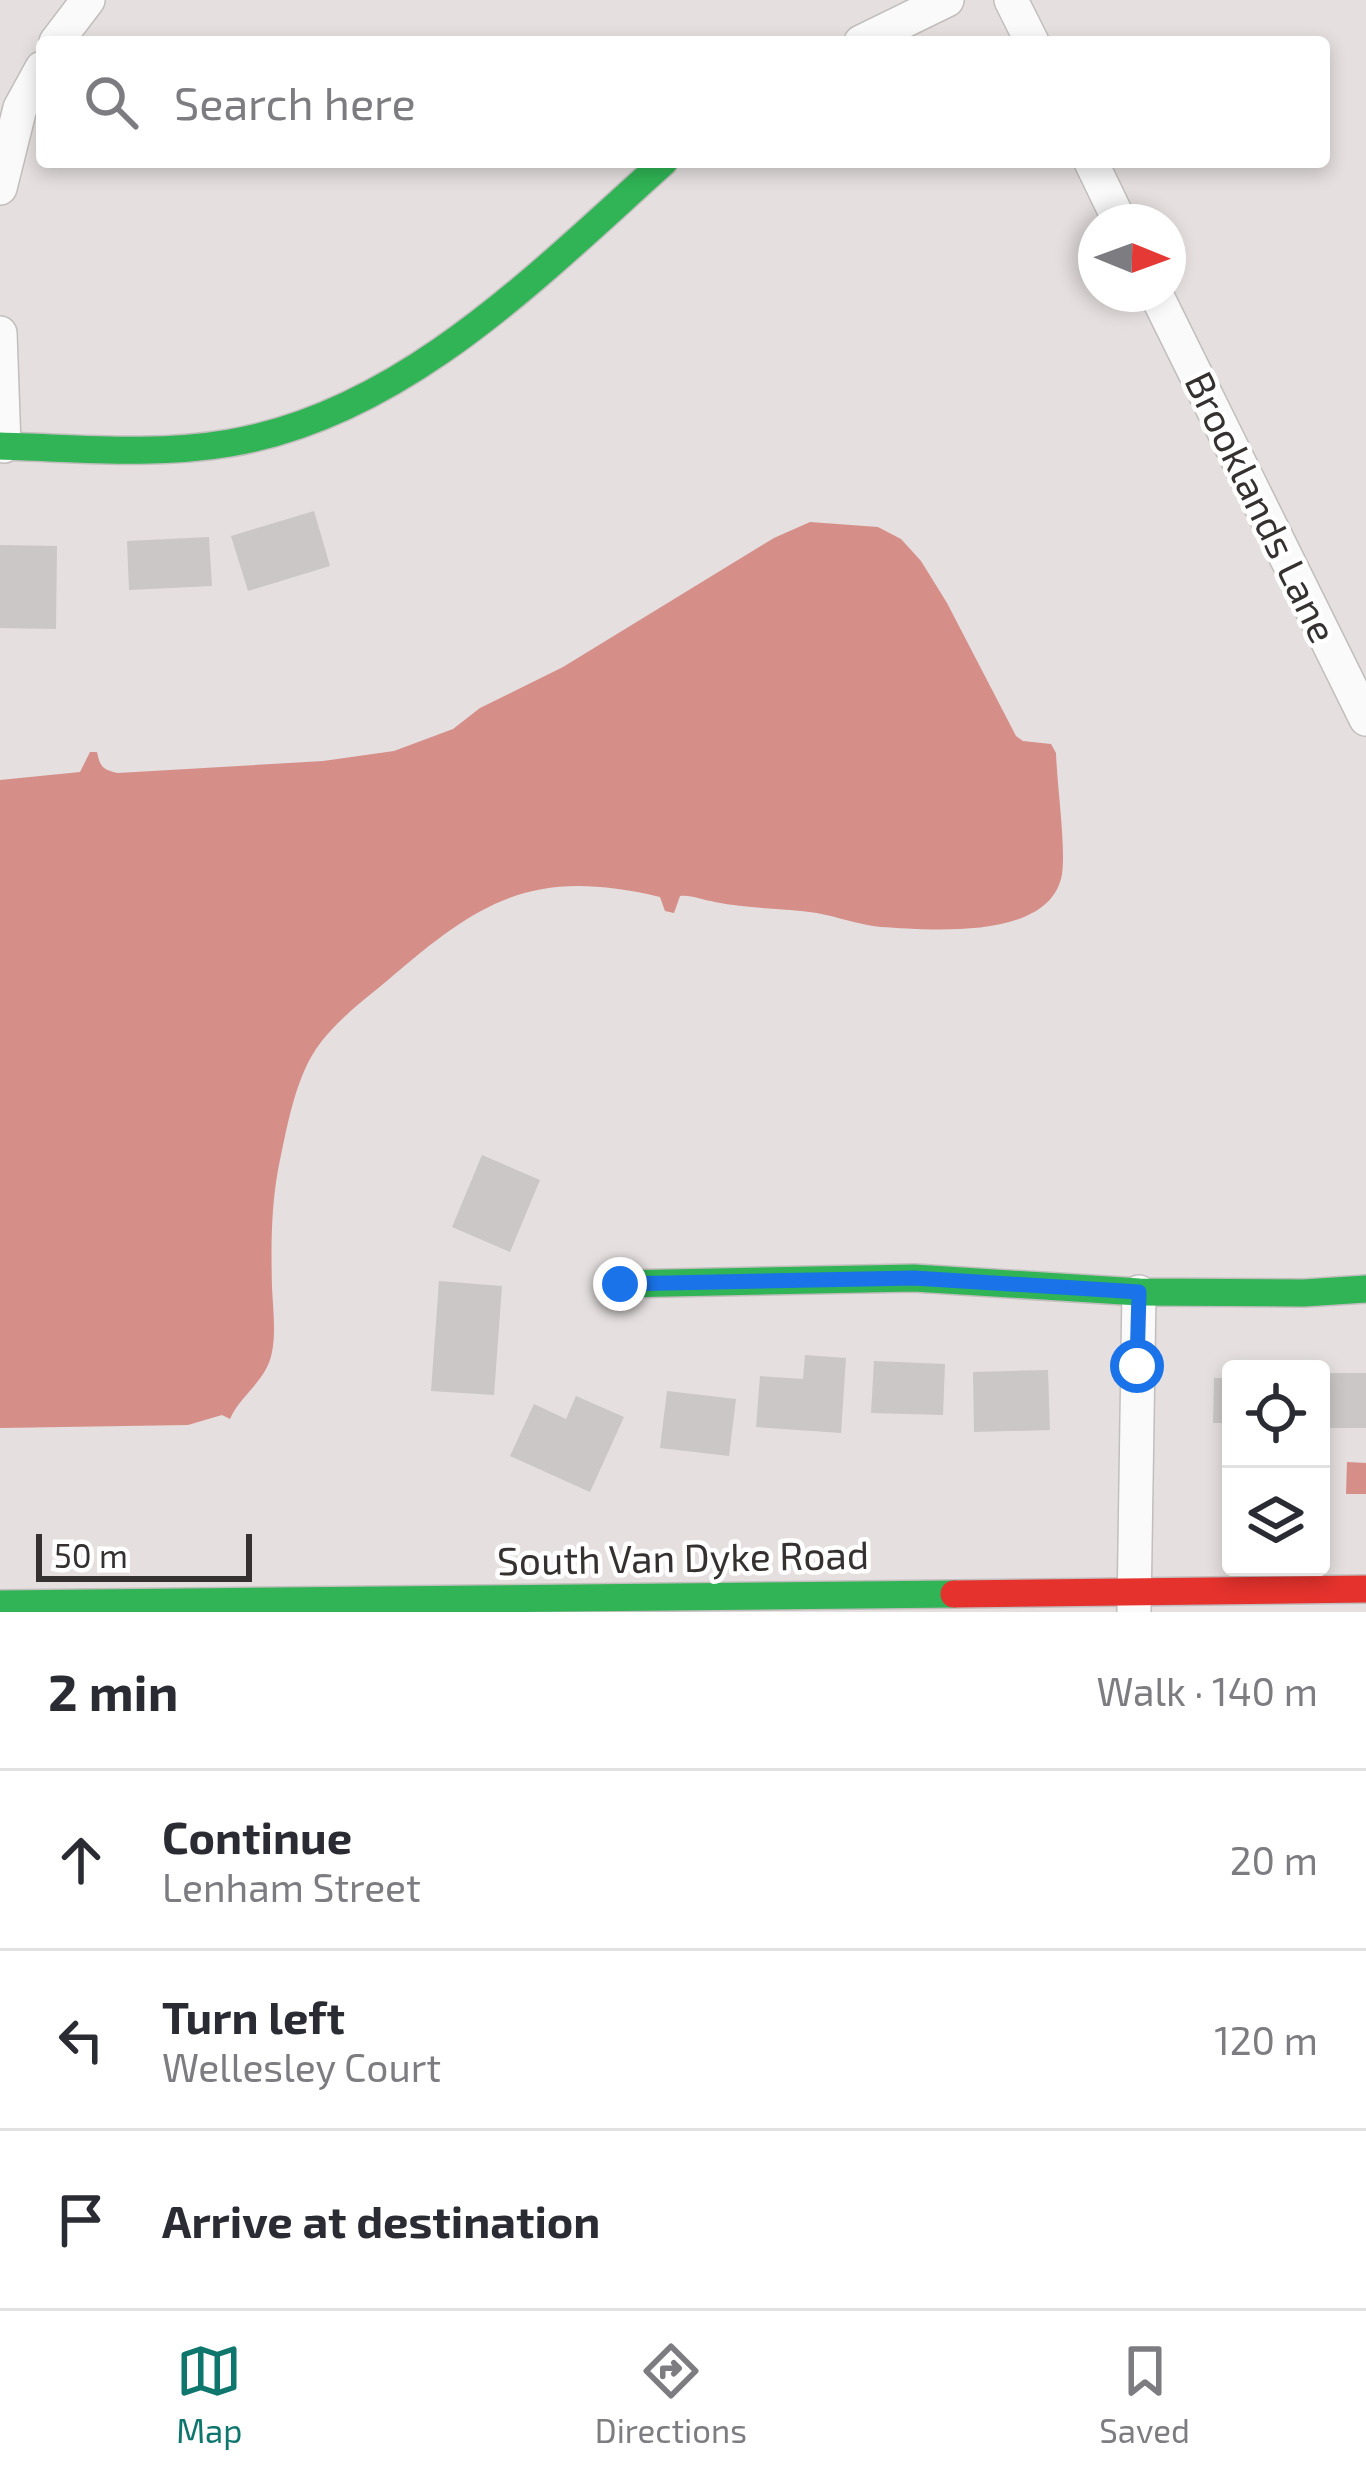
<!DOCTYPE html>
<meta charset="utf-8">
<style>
:root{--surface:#fff;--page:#f7f7f7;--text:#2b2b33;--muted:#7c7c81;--line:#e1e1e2;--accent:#0f766e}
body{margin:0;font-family:"Exo 2",sans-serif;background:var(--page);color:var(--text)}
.controls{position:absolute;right:36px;bottom:36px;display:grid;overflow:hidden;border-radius:12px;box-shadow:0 6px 18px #0003}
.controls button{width:108px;height:108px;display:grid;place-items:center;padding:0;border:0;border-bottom:3px solid var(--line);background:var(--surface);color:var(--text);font:60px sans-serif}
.compass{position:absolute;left:1078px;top:204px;width:108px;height:108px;border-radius:50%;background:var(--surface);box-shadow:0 6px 18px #0003;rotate:91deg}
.scale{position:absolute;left:36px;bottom:30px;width:216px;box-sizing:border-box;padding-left:12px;border:6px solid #353131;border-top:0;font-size:33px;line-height:42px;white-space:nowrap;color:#353131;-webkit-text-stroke:9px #fff;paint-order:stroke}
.stop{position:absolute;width:36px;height:36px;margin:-27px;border:9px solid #1a73e8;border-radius:50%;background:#fff}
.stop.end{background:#1a73e8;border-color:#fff;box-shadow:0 3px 12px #0008}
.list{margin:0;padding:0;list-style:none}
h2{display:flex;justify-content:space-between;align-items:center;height:156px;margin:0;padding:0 48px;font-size:51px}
h2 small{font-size:39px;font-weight:400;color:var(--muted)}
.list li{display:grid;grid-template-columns:78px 1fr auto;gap:36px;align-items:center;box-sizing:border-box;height:180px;padding:0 48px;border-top:3px solid var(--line)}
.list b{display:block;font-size:45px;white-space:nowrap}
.list p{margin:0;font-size:39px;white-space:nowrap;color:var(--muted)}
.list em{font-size:39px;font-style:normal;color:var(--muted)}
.icon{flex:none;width:66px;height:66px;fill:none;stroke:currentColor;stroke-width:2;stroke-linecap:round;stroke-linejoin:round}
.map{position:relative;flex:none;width:1366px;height:1612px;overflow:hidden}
.search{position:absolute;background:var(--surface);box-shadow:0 6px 18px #0003;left:36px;right:36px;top:36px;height:132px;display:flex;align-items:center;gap:30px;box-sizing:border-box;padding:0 42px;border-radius:12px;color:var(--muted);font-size:45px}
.sheet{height:696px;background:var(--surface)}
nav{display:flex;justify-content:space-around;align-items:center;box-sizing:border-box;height:168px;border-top:3px solid var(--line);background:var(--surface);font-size:33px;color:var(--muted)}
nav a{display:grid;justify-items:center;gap:6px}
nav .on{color:var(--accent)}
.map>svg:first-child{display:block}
.water{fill:#d58e88}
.building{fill:#cbc7c6}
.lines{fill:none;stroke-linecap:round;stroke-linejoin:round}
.street-casing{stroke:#c2bebe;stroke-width:36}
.fast-casing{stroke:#c2bebe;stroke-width:30}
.jam-casing{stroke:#c2bebe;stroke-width:30}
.street{stroke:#fbfafa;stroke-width:33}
.fast{stroke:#30b455;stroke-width:27}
.jam{stroke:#e5322d;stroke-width:27}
.route{stroke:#1a73e8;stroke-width:15}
.labels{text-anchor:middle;stroke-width:9;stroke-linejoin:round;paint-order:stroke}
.street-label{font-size:39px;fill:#353131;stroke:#fff}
</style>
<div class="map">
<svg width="1366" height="1612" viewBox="0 0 1366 1612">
<rect width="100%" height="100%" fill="#e5dfdf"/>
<path class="water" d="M810,522l68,5 23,12 20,22 26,42 69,133 7,5 28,3 5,9c1,33 10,93 6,121 -11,67 -132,56 -181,53 -21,-2 -43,-10 -64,-14 -33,-5 -68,-4 -102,-11 -13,-2 -22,-7 -35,-6l-6,17 -9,-2 -5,-14c-127,-30 -179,3 -272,83 -25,21 -53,41 -72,69 -22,33 -30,83 -38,121 -7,39 -7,78 -6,118 1,20 4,44 0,64 -5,29 -32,43 -42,67l-8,-4 -34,10 -188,3v-648l80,-8 10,-20h7c3,15 6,18 21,21l205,-12 71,-10 59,-22 27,-21 83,-41 211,-129z
M1347,1462l19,1v31h-20z"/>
<path class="building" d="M314,511l16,55 -82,25 -17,-55z
M209,537l3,49 -83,4 -2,-49z
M0,545l57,1 -1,83 -56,-1z
M482,1155l58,25 -30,72 -58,-25z
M439,1281l63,5 -8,109 -63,-4z
M805,1355l41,3 -5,75 -85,-6 4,-51 43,3z
M874,1361l71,3 -2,51 -72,-2z
M1048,1370l2,60 -76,2 -1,-60z
M1328,1373h38v55h-38z
M1214,1378h17v45h-18z
M667,1391l69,8 -7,57 -69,-8z
M576,1396l48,21 -34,75 -80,-36 24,-52 32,15z"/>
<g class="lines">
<g class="street-casing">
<path id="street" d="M1011,0l21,42
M56,42l32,-42
M861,42l86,-42
M1091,162l29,60
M0,188l20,-80 22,-40
M1156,294l210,425
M0,333l4,113
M1134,1610l5,-318"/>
</g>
<g class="fast-casing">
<path id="fast" d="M0,446c76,2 154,10 230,-3 173,-29 309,-169 434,-281
M620,1284l294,-6 225,14 165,1 62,-4
M0,1604l954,-10"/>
</g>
<g class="jam-casing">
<path id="jam" d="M954,1594l412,-5"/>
</g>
<use href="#street" class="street"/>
<use href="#fast" class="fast"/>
<use href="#jam" class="jam"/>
</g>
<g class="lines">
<path class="route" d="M620,1284l294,-6 225,14 -2,74"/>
</g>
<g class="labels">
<g class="street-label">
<text transform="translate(1261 507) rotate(64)" y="14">Brooklands Lane</text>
<text transform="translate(683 1558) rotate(-1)" y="14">South Van Dyke Road</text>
</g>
</g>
</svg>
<div class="controls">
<button><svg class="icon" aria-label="locate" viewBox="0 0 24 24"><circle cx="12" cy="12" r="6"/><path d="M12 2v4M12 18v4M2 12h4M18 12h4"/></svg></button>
<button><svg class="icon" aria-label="layers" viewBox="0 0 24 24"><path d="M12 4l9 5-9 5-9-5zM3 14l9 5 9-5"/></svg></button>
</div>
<svg class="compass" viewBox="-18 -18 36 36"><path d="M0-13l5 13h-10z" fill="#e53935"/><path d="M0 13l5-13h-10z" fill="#7c7c81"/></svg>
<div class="scale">50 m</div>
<div class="stop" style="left:1137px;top:1366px"></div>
<div class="stop end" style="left:620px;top:1284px"></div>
<div class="search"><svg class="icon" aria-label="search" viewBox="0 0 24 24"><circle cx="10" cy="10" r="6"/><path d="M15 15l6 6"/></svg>Search here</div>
</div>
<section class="sheet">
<h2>2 min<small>Walk · 140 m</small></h2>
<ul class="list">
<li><svg class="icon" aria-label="ahead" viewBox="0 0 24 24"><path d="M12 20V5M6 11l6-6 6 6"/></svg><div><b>Continue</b><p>Lenham Street</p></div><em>20 m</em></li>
<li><svg class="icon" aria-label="left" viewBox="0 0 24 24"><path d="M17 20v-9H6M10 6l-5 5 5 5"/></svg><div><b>Turn left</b><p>Wellesley Court</p></div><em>120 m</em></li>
<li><svg class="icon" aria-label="arrive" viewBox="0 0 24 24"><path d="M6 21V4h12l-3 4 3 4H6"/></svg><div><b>Arrive at destination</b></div></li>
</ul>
</section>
<nav>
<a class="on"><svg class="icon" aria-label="map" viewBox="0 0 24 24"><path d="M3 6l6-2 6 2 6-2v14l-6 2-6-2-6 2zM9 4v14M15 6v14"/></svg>Map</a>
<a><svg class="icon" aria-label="directions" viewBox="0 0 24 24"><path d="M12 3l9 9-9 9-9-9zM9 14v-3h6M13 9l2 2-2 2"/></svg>Directions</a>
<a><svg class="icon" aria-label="saved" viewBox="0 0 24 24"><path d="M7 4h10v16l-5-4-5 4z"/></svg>Saved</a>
</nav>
